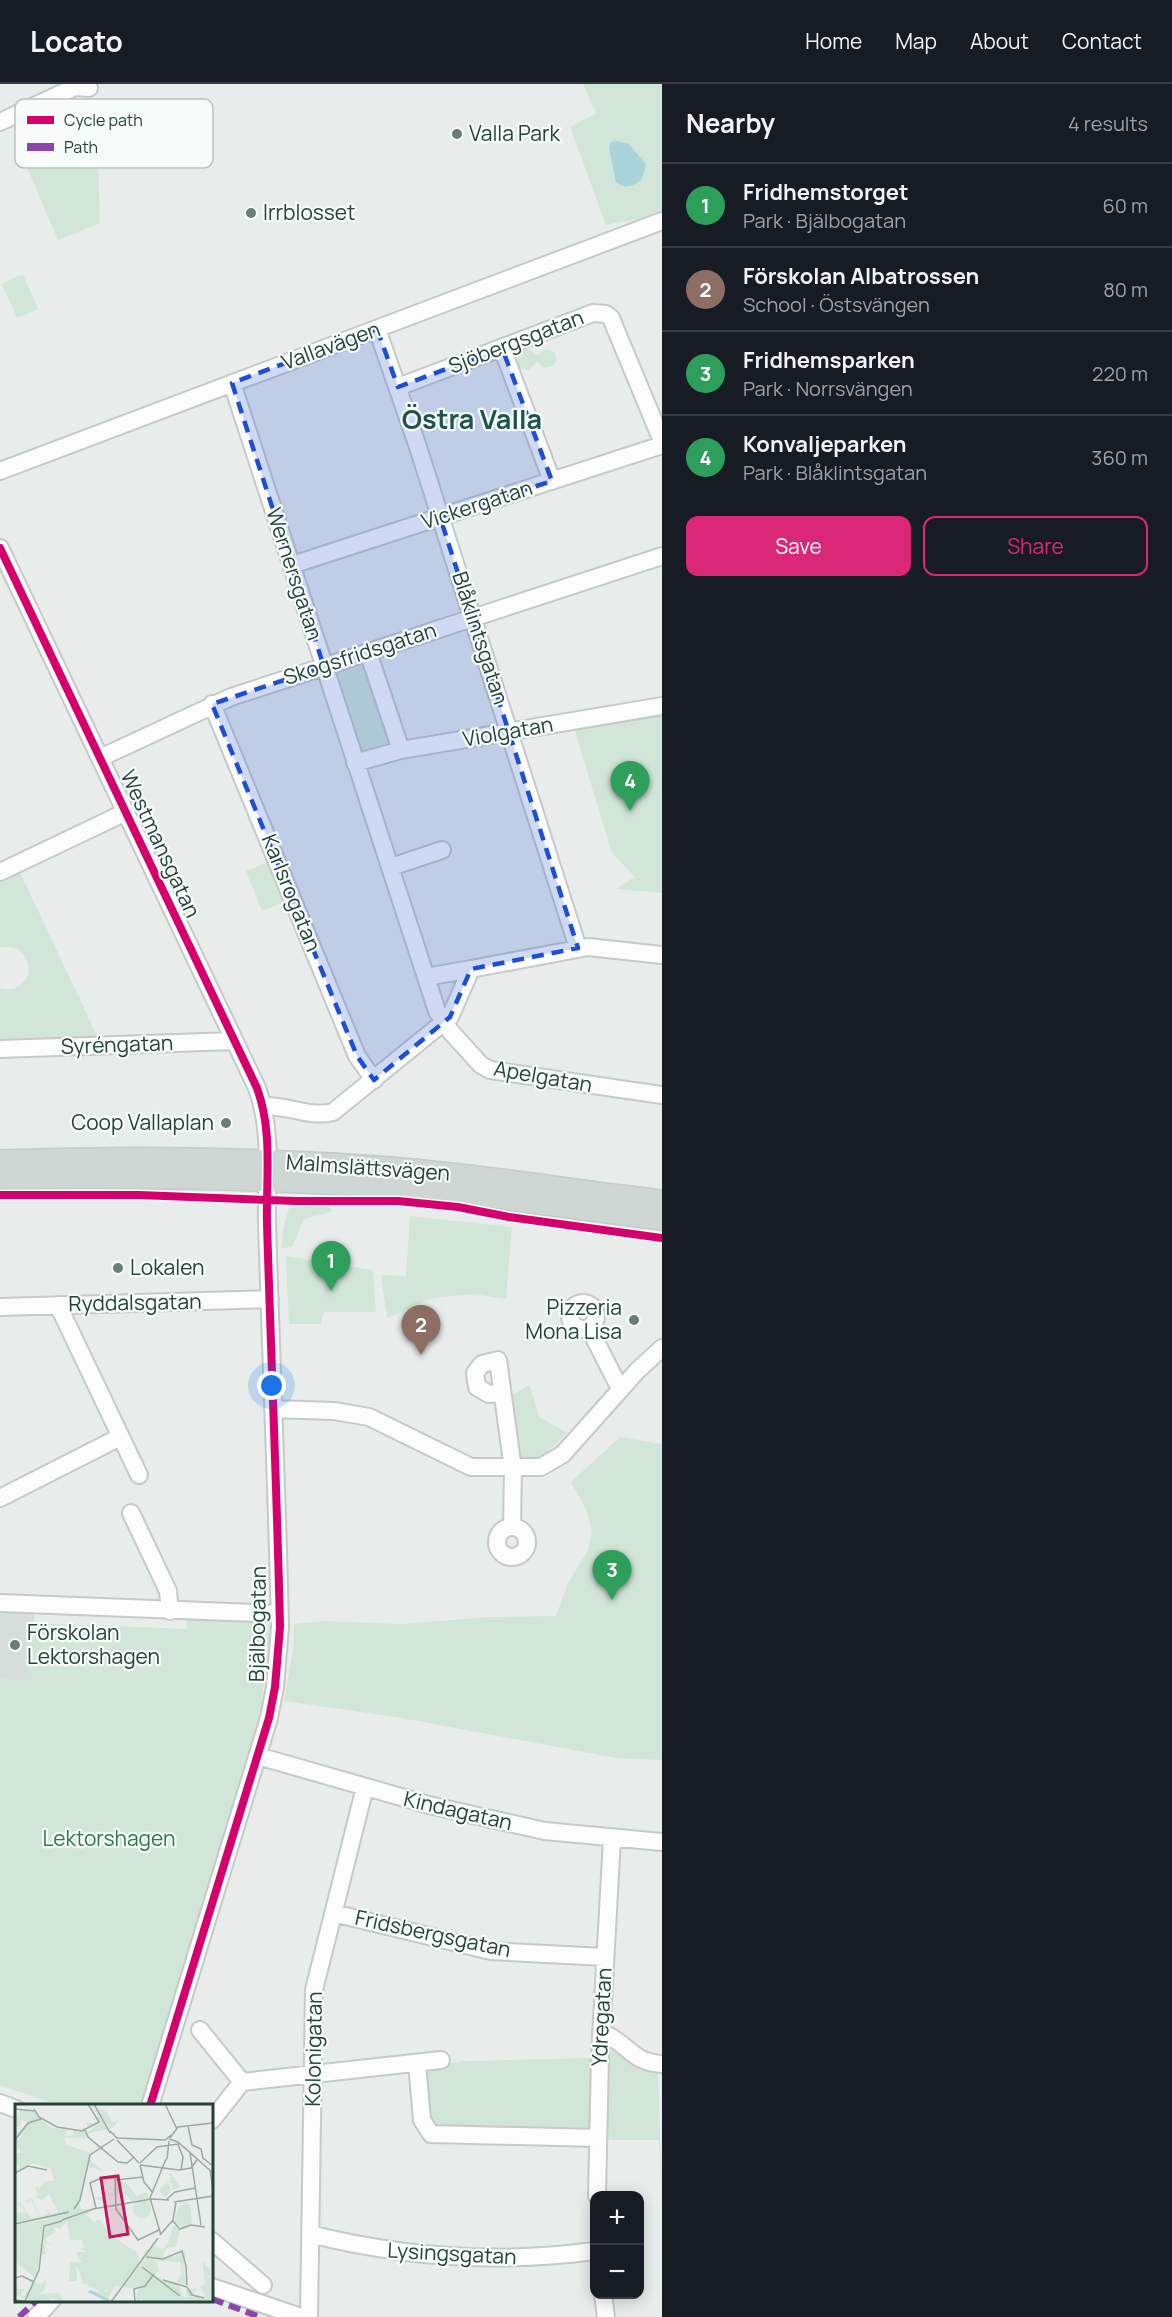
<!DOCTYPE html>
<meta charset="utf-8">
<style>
:root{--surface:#171b24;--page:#242831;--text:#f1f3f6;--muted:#9ea1a6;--line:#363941;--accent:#db2777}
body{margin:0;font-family:Manrope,sans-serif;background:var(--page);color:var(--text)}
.controls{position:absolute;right:18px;bottom:18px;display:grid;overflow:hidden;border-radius:12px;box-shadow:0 3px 15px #0003}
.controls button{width:54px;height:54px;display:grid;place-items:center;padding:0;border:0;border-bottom:2px solid var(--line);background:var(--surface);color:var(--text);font:30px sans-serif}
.you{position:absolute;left:272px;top:1302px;width:21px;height:21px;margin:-15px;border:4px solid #fff;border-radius:50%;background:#1a73e8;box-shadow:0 0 0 9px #1a73e833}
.badge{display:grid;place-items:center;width:39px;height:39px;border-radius:50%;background:var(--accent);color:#fff;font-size:20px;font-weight:700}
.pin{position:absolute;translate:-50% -50px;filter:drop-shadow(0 2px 3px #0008)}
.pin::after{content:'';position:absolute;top:32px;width:21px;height:18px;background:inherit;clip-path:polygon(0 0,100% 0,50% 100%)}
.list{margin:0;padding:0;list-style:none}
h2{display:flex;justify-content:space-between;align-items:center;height:78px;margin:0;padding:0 24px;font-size:26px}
h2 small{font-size:20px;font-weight:400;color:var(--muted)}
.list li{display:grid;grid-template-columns:39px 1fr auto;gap:18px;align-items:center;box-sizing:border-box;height:84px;padding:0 24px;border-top:2px solid var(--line)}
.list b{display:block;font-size:22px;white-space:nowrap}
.list p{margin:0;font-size:20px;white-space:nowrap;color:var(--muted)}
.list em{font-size:20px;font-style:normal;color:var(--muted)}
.actions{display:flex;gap:12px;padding:18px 24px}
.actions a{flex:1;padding:14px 0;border:2px solid var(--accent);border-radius:12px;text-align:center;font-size:21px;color:var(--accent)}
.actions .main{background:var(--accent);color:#fff}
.map{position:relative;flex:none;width:662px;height:2233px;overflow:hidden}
header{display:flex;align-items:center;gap:36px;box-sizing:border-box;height:84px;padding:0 30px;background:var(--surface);border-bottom:2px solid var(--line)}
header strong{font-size:28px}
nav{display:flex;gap:33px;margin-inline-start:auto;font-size:21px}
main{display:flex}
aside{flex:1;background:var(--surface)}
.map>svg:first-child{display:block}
.built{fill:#d6dedb}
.green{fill:#d1e6d8;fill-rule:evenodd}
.water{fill:#a9d4db}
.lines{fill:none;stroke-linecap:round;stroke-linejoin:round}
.minor-casing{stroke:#c5cac8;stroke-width:20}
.major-casing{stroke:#c3ccc9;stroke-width:24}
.minor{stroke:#fcfcfc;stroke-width:16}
.major{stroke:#cfd7d5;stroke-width:21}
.quiet{stroke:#8e44ad;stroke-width:6;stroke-dasharray:12 6;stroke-linecap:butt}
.cycleway-casing{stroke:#f7fbf9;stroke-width:11}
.cycleway{stroke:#d6006c;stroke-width:8}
.marked{fill:#1d4ed8;fill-opacity:0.2;stroke:#1d4ed8;stroke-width:4.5;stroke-dasharray:12 8;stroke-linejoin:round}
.poi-dot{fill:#697e78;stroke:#f7fbf9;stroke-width:2}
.labels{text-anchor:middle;stroke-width:4.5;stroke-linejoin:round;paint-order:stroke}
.poi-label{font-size:21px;fill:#24423a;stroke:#f7fbf9;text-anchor:start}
.street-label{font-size:21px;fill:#24423a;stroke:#f7fbf9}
.park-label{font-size:21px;fill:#2d7a4b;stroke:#f7fbf9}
.district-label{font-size:27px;font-weight:bold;fill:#1f5548;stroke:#f7fbf9}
.inset-river{fill:none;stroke:#a9d4db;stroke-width:3}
.inset-road{fill:none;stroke:#9aa9a4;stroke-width:1.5}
.view{fill:#c2185b;fill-opacity:0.15;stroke:#c2185b;stroke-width:3}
.inset-edge{fill:none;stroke:#24423a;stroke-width:3}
.key{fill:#f7fbf9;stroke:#b8c4c0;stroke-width:1.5}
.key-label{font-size:16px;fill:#24423a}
</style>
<header>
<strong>Locato</strong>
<nav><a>Home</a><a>Map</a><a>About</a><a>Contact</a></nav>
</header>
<main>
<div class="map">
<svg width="662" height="2233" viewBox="0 0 662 2233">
<rect width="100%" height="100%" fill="#e8edeb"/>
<path class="built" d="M0,1525l32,1 -4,71 -28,-2z"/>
<path class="green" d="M583,0h79v131c-18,7 -37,4 -56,10l-36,-98 26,-14z
M97,43l3,96 -42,17 -35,-82z
M23,190l15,35 -21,9 -15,-34z
M521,265l9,1 7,5 9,-6 8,3 3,7 -4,7 -9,2 -7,-6 -8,8 -8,-1 -6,-6 -1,-8z
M365,576l30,88 -35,9 -29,-86z
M662,627v182l-46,-4 19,-12 -23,-24 -39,-128z
M273,776l16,40 -27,11 -16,-40z
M19,786l80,170 -99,3v-55c14,4 23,-2 29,-15 0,-17 -11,-30 -29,-25v-69z
M330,1120l1,8 -27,7 -12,28 -10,1 1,-19 6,-21z
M410,1132l102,11 -6,72 -32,-5 -42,4 -45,20 -6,-43 25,1z
M286,1172l87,14 3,42h-52l-3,12h-32z
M530,1301l9,32 28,16 -24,23 -23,5 -10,-65z
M620,1353l42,7v316l-46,-2 -220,-41 -112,-16 9,-52 1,-25 28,-3 79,3 87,-7 68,-1 12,-33 20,-33 4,-19 -5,-19 -16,-30z
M32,1526l230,12 8,4 -10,91 -120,388h-83l-57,-20v-406l28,1zM34,1529l153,6v10l-153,-6z
M613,1966l9,1 16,16 20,2 4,135 -3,-64h-53l2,-85z
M592,1974l-1,73 -154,-2 -6,-8 -5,-53 37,-7z"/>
<path class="water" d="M617,57l12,3 17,20 -4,15c-8,7 -18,11 -26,3l-7,-34 2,-6z"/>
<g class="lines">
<g class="minor-casing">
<path id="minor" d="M0,38l75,-35 14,1
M377,245l40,115 161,504
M502,264l50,133
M232,299l205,628 14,21 30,33 9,5 172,25
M398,303l195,-74 13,1 5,4 51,123
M0,387l662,-250
M0,464l257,540c16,44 9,88 10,135 4,134 10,269 13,404l-5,60 -6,31 -119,388
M292,481l370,-120
M368,568l33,98
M212,620l145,352 17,24
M100,674l131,-61 431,-141
M355,679l46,-13 261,-44
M391,783l51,-17
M0,788l126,-60
M426,893l45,-8
M0,965l234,-8
M264,1022c23,-1 46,12 69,6l117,-95 21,-48 117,-22 74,8
M570 1232a13 13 0 1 1 26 0a13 13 0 1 1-26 0Z
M58,1221l81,170
M0,1223l270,-8
M589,1244l31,61
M502,1309l-13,1 -12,-7 -2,-14 7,-9 16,-4 15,109 -1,58
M273,1325l61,2 35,6 102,50h70l22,-13 74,-83 25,-23
M0,1414l120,-61
M131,1429l37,78 2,20
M497 1458a15 15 0 1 1 30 0a15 15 0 1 1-30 0Z
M0,1519l279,11
M258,1672l171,49 116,26 117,11
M333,1829l158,38 114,6
M200,1946l42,52
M601,1948c28,11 29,30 61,32
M417,1979l5,57 9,14 167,4
M0,2019l16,6
M212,2036l30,-38 199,-22
M597,2112l3,-141 12,-216
M310,2150c95,24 187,30 284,17
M212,2157l51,44
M212,2203l89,30
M603,2210l3,23
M36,2233l16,-17
M309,2233l5,-327 51,-203"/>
</g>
<g class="major-casing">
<path id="major" d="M0,1077c131,-5 260,-3 391,7 91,7 181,23 271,33
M0,1094c139,-2 279,0 418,11 82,7 163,21 244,30"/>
</g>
<use href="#minor" class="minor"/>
<use href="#major" class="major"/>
<path class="quiet" d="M212,2215l48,18
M19,2233l18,-17"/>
<g class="cycleway-casing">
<path id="cycleway" d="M0,464l257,540c16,44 9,88 10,135 4,134 10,269 13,404l-5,60 -6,31 -119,388
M0,1111h139l157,6h102l60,6 51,10 153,21"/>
</g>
<use href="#cycleway" class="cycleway"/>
</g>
<path class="marked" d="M377,245l21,58 104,-39 50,133 -112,36 138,431 -107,21 -21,48 -76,63 -17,-24 -145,-352 112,-37 -92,-284z"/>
<g class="poi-dot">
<circle cx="457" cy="50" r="6"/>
<circle cx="251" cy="129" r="6"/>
<circle cx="226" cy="1039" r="6"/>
<circle cx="118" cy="1184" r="6"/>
<circle cx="634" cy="1236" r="6"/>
<circle cx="15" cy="1561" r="6"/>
</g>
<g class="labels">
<g class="poi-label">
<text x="469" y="57">Valla Park</text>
<text x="263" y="136">Irrblosset</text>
<text x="214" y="1046" text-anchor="end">Coop Vallaplan</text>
<text x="130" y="1191">Lokalen</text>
<text x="622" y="1231" text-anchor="end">Pizzeria<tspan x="622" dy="24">Mona Lisa</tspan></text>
<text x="27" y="1556">Förskolan<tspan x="27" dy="24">Lektorshagen</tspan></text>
</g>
<g class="street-label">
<text transform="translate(516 258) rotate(-21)" y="7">Sjöbergsgatan</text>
<text transform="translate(331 262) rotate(-20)" y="7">Vallavägen</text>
<text transform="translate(477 421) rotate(-18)" y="7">Vickergatan</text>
<text transform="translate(294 490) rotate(72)" y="7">Wernersgatan</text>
<text transform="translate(480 554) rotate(72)" y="7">Blåklintsgatan</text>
<text transform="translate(360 570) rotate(-18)" y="7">Skogsfridsgatan</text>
<text transform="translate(508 648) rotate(-10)" y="7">Violgatan</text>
<text transform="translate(160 760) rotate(65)" y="7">Westmansgatan</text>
<text transform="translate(291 809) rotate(68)" y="7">Karlsrogatan</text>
<text transform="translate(117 961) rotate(-2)" y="7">Syréngatan</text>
<text transform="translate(543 993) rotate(10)" y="7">Apelgatan</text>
<text transform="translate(368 1084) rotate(4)" y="7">Malmslättsvägen</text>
<text transform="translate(135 1219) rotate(-1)" y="7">Ryddalsgatan</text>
<text transform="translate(258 1540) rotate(-89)" y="7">Bjälbogatan</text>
<text transform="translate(458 1727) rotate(13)" y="7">Kindagatan</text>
<text transform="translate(433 1850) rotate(12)" y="7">Fridsbergsgatan</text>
<text transform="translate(602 1933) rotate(-87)" y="7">Ydregatan</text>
<text transform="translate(314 1965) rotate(-89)" y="7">Kolonigatan</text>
<text transform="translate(452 2170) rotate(3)" y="7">Lysingsgatan</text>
</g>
<g class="park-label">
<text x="109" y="1762">Lektorshagen</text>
</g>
<g class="district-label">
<text x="472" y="345">Östra Valla</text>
</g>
</g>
<g transform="translate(15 2020)">
<rect width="198" height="198" fill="#e8edeb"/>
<path d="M75,0l17,8 5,10 6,-2 -5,8 -27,6v4h-22l2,6 23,9 8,-8 -7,8 1,9 13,9 -17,-5 2,-11 -10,47 2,7h14l-9,6 8,7 6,-3 9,15 27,18 4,11 -18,24 -7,-2 -7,14 -17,-8 14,1 8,-5 -11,5 -20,-9 -2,-11 -4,-6 1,15h-8l1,-19h12l-6,-10h11l-7,-3 4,-2 -2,-7h-12l-3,-19 -7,8 -7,-3 3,6 -10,6v5l10,2 -12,-1 -2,-13 -2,13 5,1 1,9 -4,1v-9l-7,32 -20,-17v-36l45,-8 -45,6v-11l11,1 -6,-8 -5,1 5,-4 11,16 8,-2 -8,-17 -3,5 -3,-3 7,-3 8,19 8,-3 -2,-6 4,6 8,-2 -9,-18 -7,6 -8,-3 4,-1 -3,-10 4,2 6,-7h9l-3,-12 -19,-6 -11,7 -6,-10v-7h6l-2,-5 -4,1 3,-3 -3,-5 6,-3 2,-5 -8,7v-6l14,-11 -8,-3 -1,6 -5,1v-8l6,-9 13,2 6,7 -4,3 6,-3 7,8 19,3 -4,5 8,1 2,-6 12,-2 -2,2 2,3 13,-9v-5l-1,4 -2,3 -9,1v-4l9,1 2,-3 -6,-3 7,-1zM155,68l10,15 -7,3 -2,-7h-3l3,6 -5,9 -7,-7 3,-5 8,-5zM101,77l10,1 10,14 11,-4 2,7 -17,2 -9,-9 -16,4 -3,6 -10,-4 20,-5zM118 105a9 9 0 1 1 18 0a9 9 0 1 1-18 0ZM171,98l4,3 2,20 -8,3 -9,-6 3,-14zM159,121l6,5 -3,12 -2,5 -9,1 -3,9 11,-1 -1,4 8,-10 5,2 -3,16 3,17 -7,-2 2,12 6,3 -1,-8 11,-2 -6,9 15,-1 -6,-9 5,-3 -3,-23 8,8 1,7h-6l5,1 3,25h-70l-1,-4 -4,4 -2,-4 3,-9 -16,-2 23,-29 10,2 3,11 -5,3 12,8 10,1 5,-9v-12l-20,-1 -14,-4 -3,-5 9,-6 10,3 4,-4zM31,175l-1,10 -6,5 20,-1 4,9 -13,-4v4h-15l-20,-7v-11l1,-1 2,6h7l-5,5 4,2 10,-13 7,1z" fill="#d1e6d8"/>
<path class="inset-river" d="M74,187l20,10"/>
<path class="inset-road" d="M79,0l16,29M150,0l12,25M0,5l20,2M19,5l5,8 18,10 25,4 17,-9 -11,-18M173,22l4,19 9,4 2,9 10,8M70,26l3,7 30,25 9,1 6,-5M95,27l7,7 48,2 6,-5M155,34l8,-11 35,-4M154,35l9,3 35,31M0,36l13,-17 13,-4M102,36l22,23M175,49l11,72M152,55l2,-18M125,59l17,-16 21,-3 5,13 -2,13M125,61l39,5 12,-2 6,-8M125,61l4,17 9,11M195,66l3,20M0,69l13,-7 19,4M101,76l27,-3M152,95l8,-7 20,-4M159,98l39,-6M81,104l-6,-25 14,-6 11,1 1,31 22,31 21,-10M59,105l6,-9 10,-45 24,-16M47,116l31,-11 59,-10 17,1M157,116l8,9 11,-4 14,2M0,120l54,-12M145,131l13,-15 3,-17M146,131l-11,-37 16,-39M131,153l17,2 19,-8 4,15M171,162l1,19M127,163l38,29M0,174l7,-2 12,6M148,176l24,7M172,183l5,8 12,3M0,196l18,2M10,197l14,-31 5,-44 18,-5M96,198l47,-64M120,198l-1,-13 11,-3 9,-12"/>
<path class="view" d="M103,72l10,58 -18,3 -9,-59z"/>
<rect width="198" height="198" class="inset-edge"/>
</g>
<rect x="15" y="15" width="198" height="69" rx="9" class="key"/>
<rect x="27" y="32" width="27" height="8" fill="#d6006c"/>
<rect x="27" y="59" width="27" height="8" fill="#8e44ad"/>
<g class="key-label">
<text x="64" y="42">Cycle path</text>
<text x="64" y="69">Path</text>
</g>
</svg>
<div class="controls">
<button>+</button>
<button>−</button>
</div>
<div class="you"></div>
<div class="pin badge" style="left:331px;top:1207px;background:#2e9e5b">1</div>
<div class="pin badge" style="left:421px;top:1271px;background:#8d6e63">2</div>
<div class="pin badge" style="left:612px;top:1516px;background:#2e9e5b">3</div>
<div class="pin badge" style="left:630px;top:727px;background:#2e9e5b">4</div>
</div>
<aside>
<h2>Nearby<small>4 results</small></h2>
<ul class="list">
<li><span class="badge" style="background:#2e9e5b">1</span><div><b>Fridhemstorget</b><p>Park · Bjälbogatan</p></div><em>60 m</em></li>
<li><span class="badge" style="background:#8d6e63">2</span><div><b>Förskolan Albatrossen</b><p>School · Östsvängen</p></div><em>80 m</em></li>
<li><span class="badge" style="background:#2e9e5b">3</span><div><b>Fridhemsparken</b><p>Park · Norrsvängen</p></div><em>220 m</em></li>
<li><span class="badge" style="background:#2e9e5b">4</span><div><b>Konvaljeparken</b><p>Park · Blåklintsgatan</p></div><em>360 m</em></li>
</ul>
<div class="actions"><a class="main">Save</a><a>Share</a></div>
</aside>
</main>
